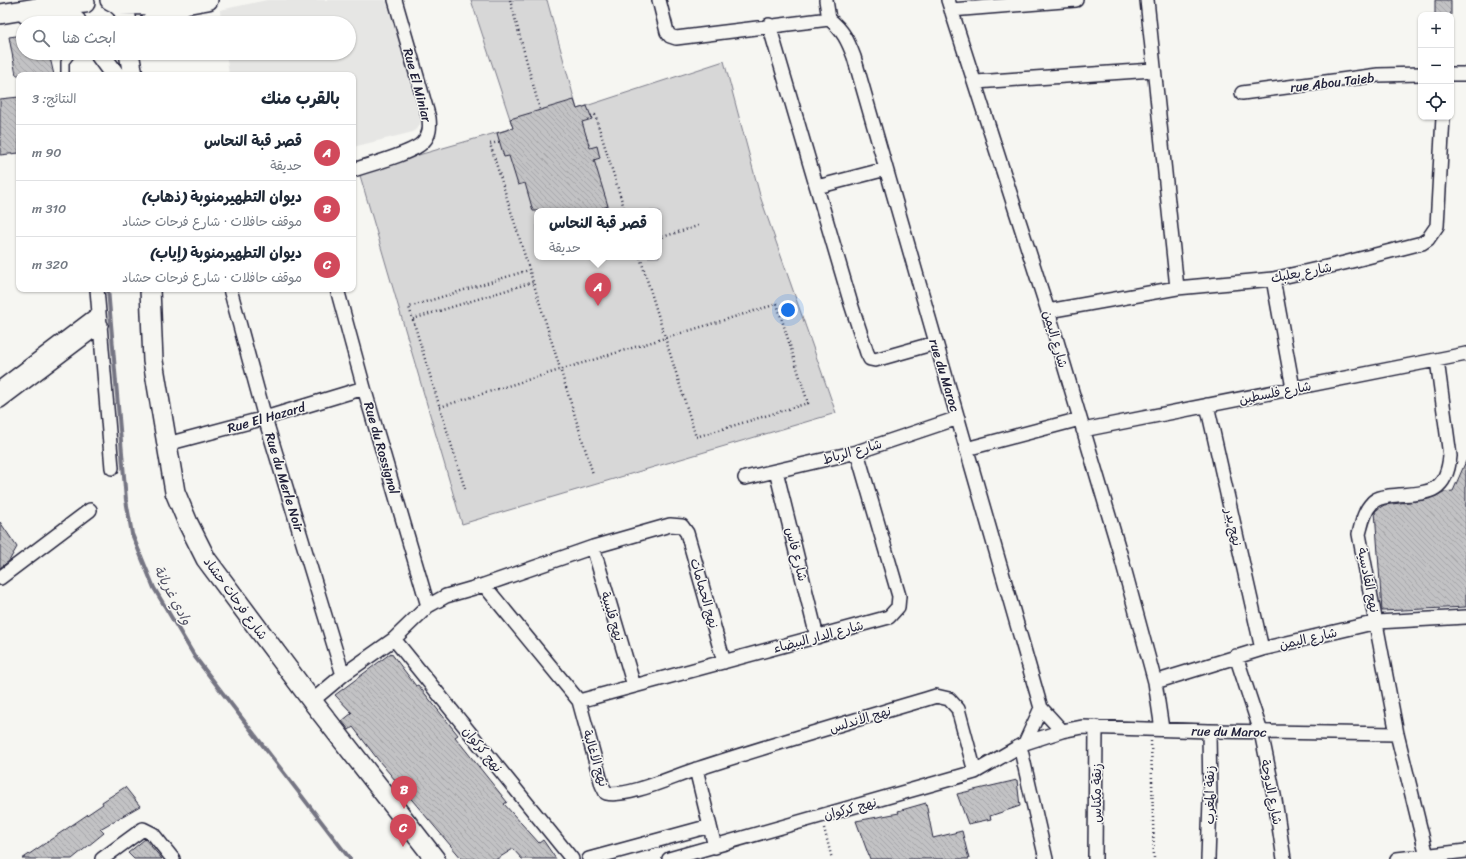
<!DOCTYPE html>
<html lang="ar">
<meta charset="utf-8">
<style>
:root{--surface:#fff;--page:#f6f6f7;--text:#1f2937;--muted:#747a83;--line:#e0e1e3;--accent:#d1495b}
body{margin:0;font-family:Sriracha,"Playpen Sans Arabic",sans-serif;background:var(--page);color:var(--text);direction:rtl}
.controls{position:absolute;right:12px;top:12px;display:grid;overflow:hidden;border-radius:8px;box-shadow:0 1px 3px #0004}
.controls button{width:36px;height:36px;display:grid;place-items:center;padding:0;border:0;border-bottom:1px solid var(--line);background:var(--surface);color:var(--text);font:20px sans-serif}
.you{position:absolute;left:788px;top:310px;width:14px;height:14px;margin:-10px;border:3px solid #fff;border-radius:50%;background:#1a73e8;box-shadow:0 0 0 6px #1a73e833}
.badge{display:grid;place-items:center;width:26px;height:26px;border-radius:50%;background:var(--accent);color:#fff;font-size:13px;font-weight:700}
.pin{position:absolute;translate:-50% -33px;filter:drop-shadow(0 1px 2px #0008)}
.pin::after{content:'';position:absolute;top:21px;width:14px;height:12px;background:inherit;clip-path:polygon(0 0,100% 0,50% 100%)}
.popup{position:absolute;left:534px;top:208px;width:128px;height:52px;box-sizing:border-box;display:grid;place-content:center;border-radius:8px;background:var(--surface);filter:drop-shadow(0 1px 3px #0005);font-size:13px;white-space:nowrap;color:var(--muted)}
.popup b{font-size:15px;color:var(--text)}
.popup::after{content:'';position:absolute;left:50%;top:100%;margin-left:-8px;border:8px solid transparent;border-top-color:var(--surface)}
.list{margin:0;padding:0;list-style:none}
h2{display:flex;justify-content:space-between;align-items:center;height:52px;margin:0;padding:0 16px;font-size:17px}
h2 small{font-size:13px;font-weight:400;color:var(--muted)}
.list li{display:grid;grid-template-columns:26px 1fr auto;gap:12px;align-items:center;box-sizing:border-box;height:56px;padding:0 16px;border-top:1px solid var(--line)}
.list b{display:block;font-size:15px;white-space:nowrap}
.list p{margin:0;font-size:13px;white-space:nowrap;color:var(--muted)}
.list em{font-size:13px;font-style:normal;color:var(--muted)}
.icon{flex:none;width:22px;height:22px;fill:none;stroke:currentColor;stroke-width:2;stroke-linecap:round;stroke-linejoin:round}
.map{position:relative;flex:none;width:1466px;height:859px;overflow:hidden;direction:ltr}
.search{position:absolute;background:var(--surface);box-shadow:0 1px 3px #0004;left:16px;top:16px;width:340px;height:44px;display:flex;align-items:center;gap:10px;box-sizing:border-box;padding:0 14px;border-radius:22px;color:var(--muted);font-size:15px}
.panel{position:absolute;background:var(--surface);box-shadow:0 1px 3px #0004;left:16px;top:72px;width:340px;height:220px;border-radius:8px;direction:rtl}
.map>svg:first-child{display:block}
.built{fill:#e6e6e4}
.green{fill:#d7d7d7;stroke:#7c7c89;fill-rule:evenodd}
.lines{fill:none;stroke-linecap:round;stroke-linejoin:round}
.stream{stroke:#757583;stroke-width:4}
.building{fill:url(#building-back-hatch);stroke:#22223b}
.lane-casing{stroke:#22223b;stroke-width:10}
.street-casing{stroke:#22223b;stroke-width:16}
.secondary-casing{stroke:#22223b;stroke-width:22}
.path{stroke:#22223b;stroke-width:2.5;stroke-dasharray:1 3;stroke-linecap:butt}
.lane{stroke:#f6f6f2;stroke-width:7}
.street{stroke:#f6f6f2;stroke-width:13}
.secondary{stroke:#f6f6f2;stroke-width:19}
.labels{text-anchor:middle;stroke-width:3;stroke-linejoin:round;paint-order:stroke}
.street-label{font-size:13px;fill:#22223b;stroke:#f6f6f2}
.water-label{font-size:14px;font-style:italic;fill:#535365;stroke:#f6f6f2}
</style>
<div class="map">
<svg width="1466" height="859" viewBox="0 0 1466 859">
<defs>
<pattern id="building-back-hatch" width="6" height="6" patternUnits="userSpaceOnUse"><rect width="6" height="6" fill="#c2c2c4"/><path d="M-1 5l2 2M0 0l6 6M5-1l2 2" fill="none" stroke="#a6a6a9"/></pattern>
</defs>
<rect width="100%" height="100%" fill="#f6f6f2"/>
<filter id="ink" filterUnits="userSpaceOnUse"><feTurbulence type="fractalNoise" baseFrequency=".025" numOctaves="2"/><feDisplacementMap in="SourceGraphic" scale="8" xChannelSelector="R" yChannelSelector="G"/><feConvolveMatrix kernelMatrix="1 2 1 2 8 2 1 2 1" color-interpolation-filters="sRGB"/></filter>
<g filter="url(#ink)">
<path class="built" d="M267,0h119l37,117 -4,9 -6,6 -60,15v-72h-124l-3,-22h123v-30h-128l-1,-13z"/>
<path class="green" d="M471,0h76l30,109 147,-48 37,138 75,214 -374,111 -103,-352 154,-44zM537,211h122v46h-122z"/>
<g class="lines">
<path class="stream" d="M108,289l18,211 6,34 22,54 41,69 155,202"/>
</g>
<path class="building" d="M1435,0h16v15h-16z
M23,35v18h26l5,22h-38l-7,-38z
M19,97v56l-19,2v-56z
M574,100l3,9 10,-3 5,13 -10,3 8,26 7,-2 3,12 -6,2 14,46 -15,5h-60l-8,-28 -7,2 -9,-29 -5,1 -7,-24 16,-5 -3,-9z
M1466,461v146l-84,4 -7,-100 9,-6 40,-5 19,-8 10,-1z
M0,522l17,25 -8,14 -9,7z
M391,653l25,33 2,-1 40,50 -3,2 52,65 -3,2 35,39 4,-3 13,19h-34l-9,-10 -16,10h-35l-83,-98 -26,-34 -4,3 -7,-9 10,-8 -17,-18z
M1017,780l3,26 -30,10 1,3 -23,5 -11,-30z
M125,787l15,19 -40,23 4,4 -32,26h-50l81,-55 -1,-2z
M926,803l7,35 29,-7 7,28h-99l-14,-38 43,-8 -1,-2z
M145,839l1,1 16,19h-28l-6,-6z"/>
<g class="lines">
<g class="lane-casing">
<path id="lane" d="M65,75v-13l7,-9"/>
</g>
<g class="street-casing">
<path id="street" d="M659,0l8,32 3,4 6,2 153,-19
M826,0l3,19
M948,0l100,311 72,242 35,129 7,47
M1147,0l30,288
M951,10l125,-10
M829,19c14,11 19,22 25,38l187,651 21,23
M769,25l82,279 16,49 3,6 5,1 60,-17
M1451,74h15
M976,82l177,-12
M1242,93l136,-18 43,-1
M353,170c15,-5 61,-17 70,-28 7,-7 7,-15 6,-24l-34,-118
M817,187l69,-18
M1273,279l20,109
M97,289l15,179
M230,289l35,129 78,257
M337,289l27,99 64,218
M1048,311l129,-23 96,-9 71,-16 78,-20 6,-4 9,-13 6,-109
M0,388l99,-75
M0,401l101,-76
M1207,405l55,244
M1083,430l383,-76
M167,444l98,-26 99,-30
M966,449l114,-30
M776,471l41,166
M745,478l112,-26 101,-34
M593,547l41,139
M0,578l90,-68
M484,585l95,116 23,84 4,8c22,5 68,-17 91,-24 79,-26 159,-49 239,-73l13,3 9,10 17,63
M394,639l178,220
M1236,656l25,76 14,68 9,59
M1155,682l107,-33 115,-27 89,-5
M312,701l31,-26 51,-36 34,-33 18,-10 38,-11 109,-38 77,-22 12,1 5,7 37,129
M579,701l310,-84 9,-10 1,-11 -42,-144
M1025,743l16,-35
M1020,746l26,113
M696,769l19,78
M1427,856l-30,-122 -38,-200c3,-11 5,-23 13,-31 4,-5 11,-6 17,-7 34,-4 57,2 61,-40l-13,-96
M102,859l41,-30 10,5 20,25
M589,859l121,-33
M669,859l306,-87 50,-29 37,-12 20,-4 127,4 188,3
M1095,859l1,-132
M1208,859l2,-59 -1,-69
M1397,859l69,-8"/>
</g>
<g class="secondary-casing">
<path id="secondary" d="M110,0c11,4 16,12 17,23
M119,5l66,-1 23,-4
M0,14l48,-8 37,-3
M26,14l50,7
M149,23l33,-17
M99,53l16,22
M129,53l4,22
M150,289l3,72 22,131 13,31 18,36 106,142 123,158"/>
</g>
<path class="path" d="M510,0l30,110
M591,116l4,-1 30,96
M499,142l-9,2 103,330
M659,238l42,-13
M413,319l120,-37
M440,407c112,-35 225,-69 337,-103l31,99 -112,34 -56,-180
M465,489l-56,-182 120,-37
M1151,741l3,118
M824,828l8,31"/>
<use href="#lane" class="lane"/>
<use href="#street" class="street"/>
<use href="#secondary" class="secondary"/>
</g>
</g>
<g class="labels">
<g class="street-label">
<text transform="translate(1332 82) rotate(-7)" y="5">rue Abou Taieb</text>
<text transform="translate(418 85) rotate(75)" y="5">Rue El Miniar</text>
<text transform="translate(1301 272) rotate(-11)" y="5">شارع بعلبك</text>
<text transform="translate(1056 339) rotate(74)" y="5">شارع اليمن</text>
<text transform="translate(945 375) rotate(73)" y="5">rue du Maroc</text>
<text transform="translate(1275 392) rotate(-11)" y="5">شارع فلسطين</text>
<text transform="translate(266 417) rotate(-16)" y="5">Rue El Hazard</text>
<text transform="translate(382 448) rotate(74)" y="5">Rue du Rossignol</text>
<text transform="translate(852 451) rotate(-16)" y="5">شارع الرباط</text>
<text transform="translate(285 482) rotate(73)" y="5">Rue du Merle Noir</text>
<text transform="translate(1234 527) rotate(77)" y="5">نهج بدر</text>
<text transform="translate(797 554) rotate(76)" y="5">شارع فاس</text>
<text transform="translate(1369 580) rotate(79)" y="5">نهج القادسية</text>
<text transform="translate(705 593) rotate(74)" y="5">نهج الحمامات</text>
<text transform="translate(236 598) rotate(54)" y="5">شارع فرحات حشاد</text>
<text transform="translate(613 616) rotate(73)" y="5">نهج قليبية</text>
<text transform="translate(818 636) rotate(-15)" y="5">شارع الدار البيضاء</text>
<text transform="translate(1308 638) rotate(-13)" y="5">شارع اليمن</text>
<text transform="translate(860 719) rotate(-17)" y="5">نهج الأندلس</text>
<text transform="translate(1229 731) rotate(1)" y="5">rue du Maroc</text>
<text transform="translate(483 749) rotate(51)" y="5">نهج كركوان</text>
<text transform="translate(596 758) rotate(73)" y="5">نهج الاغالبة</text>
<text transform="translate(1272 792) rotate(79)" y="5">شارع الدوحة</text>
<text transform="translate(1096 793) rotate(-90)" y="5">زنقة مكناس</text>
<text transform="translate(1209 795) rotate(-90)" y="5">زنقة المغرب</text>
<text transform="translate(850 808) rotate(-15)" y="5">نهج كركوان</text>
</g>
<g class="water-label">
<text transform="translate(173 595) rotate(62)" y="5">وادي غريانة</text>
</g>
</g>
</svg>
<div class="controls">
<button>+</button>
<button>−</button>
<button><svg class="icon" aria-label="locate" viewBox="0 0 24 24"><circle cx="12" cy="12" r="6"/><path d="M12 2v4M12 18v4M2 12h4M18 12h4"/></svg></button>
</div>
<div class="you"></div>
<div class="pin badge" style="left:598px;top:306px">A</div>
<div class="popup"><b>قصر قبة النحاس</b>حديقة</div>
<div class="pin badge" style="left:404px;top:809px">B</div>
<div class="pin badge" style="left:403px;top:847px">C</div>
<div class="search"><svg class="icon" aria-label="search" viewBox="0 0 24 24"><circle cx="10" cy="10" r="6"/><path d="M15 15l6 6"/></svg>ابحث هنا</div>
<section class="panel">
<h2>بالقرب منك<small>النتائج: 3</small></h2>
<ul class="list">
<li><span class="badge">A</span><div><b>قصر قبة النحاس</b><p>حديقة</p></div><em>90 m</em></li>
<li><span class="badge">B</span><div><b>ديوان التطهيرمنوبة (ذهاب)</b><p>موقف حافلات · شارع فرحات حشاد</p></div><em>310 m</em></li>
<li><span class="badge">C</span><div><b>ديوان التطهيرمنوبة (إياب)</b><p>موقف حافلات · شارع فرحات حشاد</p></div><em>320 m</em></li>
</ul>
</section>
</div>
